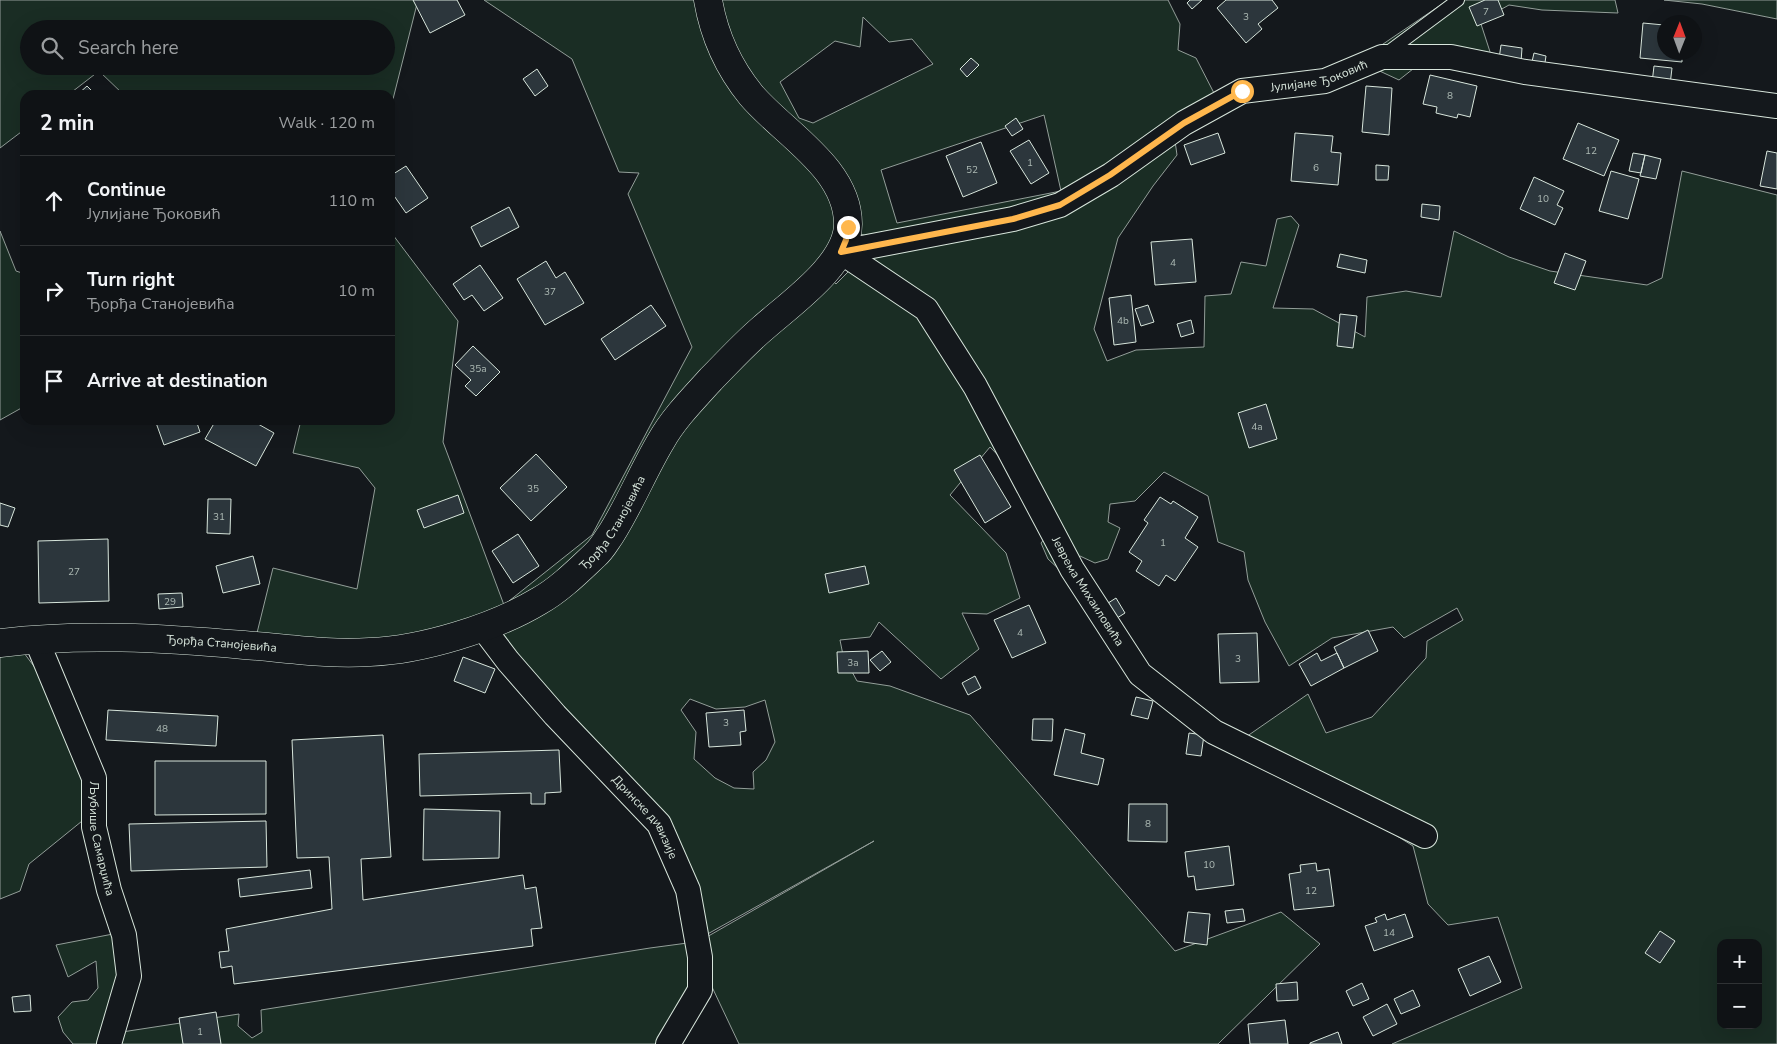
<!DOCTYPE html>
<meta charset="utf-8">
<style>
:root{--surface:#0f1215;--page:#1d2022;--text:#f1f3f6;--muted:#9b9ea0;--line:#2f3234}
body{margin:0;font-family:"Nunito Sans",sans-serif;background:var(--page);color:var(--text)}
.controls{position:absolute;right:15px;bottom:15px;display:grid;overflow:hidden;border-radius:10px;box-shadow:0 5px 20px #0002}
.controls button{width:45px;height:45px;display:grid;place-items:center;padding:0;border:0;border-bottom:1px solid var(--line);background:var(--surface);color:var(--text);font:25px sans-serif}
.compass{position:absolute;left:1657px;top:15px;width:45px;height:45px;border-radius:50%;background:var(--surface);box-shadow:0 5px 20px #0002;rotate:1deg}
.stop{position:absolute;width:15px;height:15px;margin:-11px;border:4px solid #ffb74d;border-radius:50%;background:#fff}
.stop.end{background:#ffb74d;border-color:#fff;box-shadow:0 1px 5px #0008}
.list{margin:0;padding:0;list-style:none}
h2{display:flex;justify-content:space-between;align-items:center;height:65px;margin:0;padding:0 20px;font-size:21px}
h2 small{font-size:16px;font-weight:400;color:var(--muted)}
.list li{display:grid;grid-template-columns:32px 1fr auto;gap:15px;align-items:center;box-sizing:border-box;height:90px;padding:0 20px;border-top:1px solid var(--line)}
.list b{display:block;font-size:19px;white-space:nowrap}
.list p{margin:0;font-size:16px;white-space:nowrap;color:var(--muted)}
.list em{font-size:16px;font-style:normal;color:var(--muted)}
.icon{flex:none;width:28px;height:28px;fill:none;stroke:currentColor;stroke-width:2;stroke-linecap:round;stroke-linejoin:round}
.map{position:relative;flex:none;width:1777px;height:1044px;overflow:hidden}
.search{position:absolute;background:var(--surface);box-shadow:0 5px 20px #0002;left:20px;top:20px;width:375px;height:55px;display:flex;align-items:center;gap:12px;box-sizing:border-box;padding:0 18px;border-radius:28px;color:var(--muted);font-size:19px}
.panel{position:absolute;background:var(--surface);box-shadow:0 5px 20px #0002;left:20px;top:90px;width:375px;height:335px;border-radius:15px}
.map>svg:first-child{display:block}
.green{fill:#1a2d24;stroke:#939e99;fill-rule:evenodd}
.building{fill:#2c363c;stroke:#d8e6dc}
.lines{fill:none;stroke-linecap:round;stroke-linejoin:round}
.service-casing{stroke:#d8e6dc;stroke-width:14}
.minor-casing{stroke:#d8e6dc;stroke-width:26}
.tertiary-casing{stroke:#d8e6dc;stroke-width:29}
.service{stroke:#14181c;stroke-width:12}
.minor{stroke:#14181c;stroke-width:24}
.tertiary{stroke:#14181c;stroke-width:28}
.route{stroke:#ffb74d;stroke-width:6}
.labels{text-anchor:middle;stroke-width:4;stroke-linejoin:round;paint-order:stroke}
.number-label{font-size:10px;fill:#adbab4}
.street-label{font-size:12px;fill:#d8e6dc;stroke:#14181c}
</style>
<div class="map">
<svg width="1777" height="1044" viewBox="0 0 1777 1044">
<rect width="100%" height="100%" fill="#14181c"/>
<path class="green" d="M0,0h418l-28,111v-16h-266l-25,-24 -31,24h-43v34l-25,19zM29,29h357v37h-357z
M484,0h684l12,24 -2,26 18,8 19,37 -40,46 2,14 -24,31 -35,52 -24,91 13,32 29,-11 68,-3 1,-51 26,-2 10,-32 25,4 11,-47 14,-3 8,9 -26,83 40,1 52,28 2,-40 39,-6 35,6 13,-66 55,26 41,14 97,14 15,-7 20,-107 95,24v849h-385l130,-56 -24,-71 -50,8 -20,-21 -15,-58 -170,-107 65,-45 18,39 46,-16 54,-59 1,-17 36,-21 -6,-12 -53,30 -11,-11 -61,11 -43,28 -24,-44 -17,-42 -4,-28 -26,-10 -10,-46 -44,-24 -29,29 -25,3 -2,18 12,6 -12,31 -13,4 -15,-7 -19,15 -13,-12 -7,-16 14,-17 -16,-28 -49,-51 -40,48 56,58 14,45 -33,16 -25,-1 17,36 -38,30 -62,-57 -9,15 -30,3 3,15 14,26 33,5 80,29 205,236 106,-39 39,32 -102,100h-479l-27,-57 -48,57h-591l-10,-12 -5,-15 14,-15 16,-2 10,-12 -2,-27 -28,16 -12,-32 57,-11 7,38 2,60 117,-18 -1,12 14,12 10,-6 -1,-22 389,-62 45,-6 -11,-81 -182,-221 -45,-13 -75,13 -126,-3 17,-69 84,21 18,-101 -16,-20 -66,-15 8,-33h89v-189l68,90 -15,121 61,163 88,-70 100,-188 -64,-153 11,-21 -20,-1 -47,-113zM863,17l26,25 23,-3 21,25 -120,59 -14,-5 -19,-36 55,-41 25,6zM1044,115l17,76 -164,32 -16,-53zM844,186l16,48 21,6 -14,33 -17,-3 -14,14 -19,-20 15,-14zM690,699l26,10 29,-2 20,-7 10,42 -9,18 -13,12 1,17 -20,-1 -19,-10 -21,-19 2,-27 -15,-22zM874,841l-176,101 -3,-1zM1721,943h37v82h-37z
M1448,0h167l3,13 -76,-3 -33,-5 -29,16 13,40 14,16 -89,-12 -19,15 -41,-19z
M1664,0h113v19l-75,-15z
M0,231l16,40 9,3v101l-2,2 2,29 -25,14z
M24,653l18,24 43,99 2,41 -58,47 -9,27 -20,8v-242z"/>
<path class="building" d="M413,0h44l8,15 -35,18z
M1190,0h12l-10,9 -5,-6z
M1226,0h46l6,8 -20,16 4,5 -16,14 -29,-35z
M1485,0h13l6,15 -27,11 -8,-19z
M1643,23l21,2v27h18v10l-42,-4z
M1501,45l21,3 -1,14 -22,-3z
M1534,53l12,3 -2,13 -13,-3z
M971,58l8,7 -12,12 -7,-8z
M1654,66l18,2 -2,17 -18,-2z
M537,69l11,17 -13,10 -12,-17z
M1430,75l47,11 -7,31 -12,-3 -1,4 -21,-5 1,-6 -14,-3z
M87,86l9,9h-19z
M1366,86l26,2 -3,47 -27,-3z
M1016,118l7,11 -11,7 -7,-10z
M1578,123l41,17 -15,36 -41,-17z
M1218,133l7,20 -34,12 -7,-20z
M1295,133l38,3 -2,16 10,1 -3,32 -47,-4z
M1029,140l20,33 -18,11 -21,-33z
M981,142l16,41 -34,14 -17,-41z
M1767,151l10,2v36l-17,-3z
M1633,153l12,2 -4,18 -12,-2z
M1645,155l16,4 -5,20 -16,-3z
M1376,165l13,1 -1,14h-12z
M406,166l22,32 -22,15 -16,-23v-14z
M1611,171l28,8 -11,40 -29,-8z
M1534,177l30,14 -7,14 6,3 -8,17 -35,-16z
M1422,204l18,2 -1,14 -18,-3z
M509,207l10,20 -38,20 -10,-20z
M1192,239l4,43 -41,3 -4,-43z
M1565,253l21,8 -11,29 -21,-7z
M1340,254l27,6 -2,13 -28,-6z
M546,261l10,17 9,-6 19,31 -39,22 -28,-46z
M480,265l23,33 -19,13 -12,-16 -8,5 -11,-16z
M1131,295l5,47 -22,3 -5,-47z
M651,305l15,21 -51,34 -14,-21z
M1148,305l6,17 -13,4 -6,-17z
M1340,314l17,2 -4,32 -16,-2z
M1191,320l3,13 -13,4 -4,-13z
M473,346l27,26 -24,24 -11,-10 6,-6 -16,-15z
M1266,404l11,35 -28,9 -11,-35z
M155,420h41l4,12 -36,13z
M216,420h35l23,13 -18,33 -51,-27z
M536,454l31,33 -36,34 -31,-33z
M980,455l31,52 -26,16 -31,-53z
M458,495l6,18 -40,15 -7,-18z
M1160,497l11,7 2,-3 25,16 -13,21 13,9 -23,34 -9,-6 -7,11 -23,-15 6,-10 -13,-9 19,-29 -4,-3z
M208,499h23l-1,35 -23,-1z
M0,503l15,5 -7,19 -8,-2z
M518,534l21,32 -26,17 -21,-32z
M108,539l1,62 -70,2 -1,-62z
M253,556l7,28 -37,9 -7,-27z
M865,566l4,18 -40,9 -4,-19z
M182,593l1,14 -24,2 -1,-15z
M1116,598l9,15 -11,7 -9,-15z
M1029,605l17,38 -34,15 -18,-38z
M1368,630l10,21 -34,17 -10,-21z
M1257,633l2,49 -39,1 -2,-49z
M868,651l1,22h-31l-1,-21z
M882,651l9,11 -11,9 -10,-11z
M1317,653l4,8 16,-8 7,15 -33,18 -12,-22z
M463,657l32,12 -10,24 -31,-12z
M975,676l6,12 -13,7 -6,-12z
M1136,697l17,4 -5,18 -17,-4z
M108,710l110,6 -2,30 -110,-6z
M744,710l2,21 -6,1 1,13 -32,2 -3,-34z
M1033,719h20l-1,22 -20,-1z
M1065,729l20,5 -4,19 23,6 -6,26 -44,-10z
M1189,733l15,2 -3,21 -15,-2z
M383,735l8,122 -30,2 2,41 160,-25 2,14 11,-2 6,41 -11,1 2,17 -299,38 -2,-18 -11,2 -2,-16 10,-1 -3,-22 106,-20 -3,-52 -32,1 -5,-118z
M559,750l2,42 -16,1v11h-14v-11l-111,3 -1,-42z
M155,761h111v53l-111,1z
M1129,804h38v38l-39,-1z
M424,809l76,2 -1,47 -76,2z
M266,821l1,46 -136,4 -2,-47z
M1229,846l5,39 -38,5 -2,-14 -6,1 -3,-25z
M1316,863l1,8 12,-2 5,37 -40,4 -5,-36 12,-2 -1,-7z
M310,870l2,18 -72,9 -2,-18z
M1243,909l2,12 -18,2 -2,-12z
M1188,912l22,2 -3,31 -23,-3z
M1385,914l2,6 18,-6 8,23 -39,14 -9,-25 12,-4 -2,-4z
M1660,931l15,10 -15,22 -15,-10z
M1489,956l12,26 -31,14 -12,-27z
M1297,982l1,18 -21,1 -1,-17z
M1362,983l7,16 -16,7 -7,-15z
M1413,990l7,16 -19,8 -7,-15z
M30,995l1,16 -17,1 -2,-15z
M1387,1004l10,20 -24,12 -10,-19z
M216,1012l5,32h-38l-4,-26z
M1285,1020l3,24h-38l-2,-20z
M1338,1032l4,12h-32v-1z"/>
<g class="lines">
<g class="service-casing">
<path id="service" d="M1384,55l74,-55"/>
</g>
<g class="minor-casing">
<g id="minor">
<path id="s1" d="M841,252l172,-33 47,-14 51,-30 73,-52 58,-32 83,-10 57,-24h69l74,15 252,34"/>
<path id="s2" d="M841,252l85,57 49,77 97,183 68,105 74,58 211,104"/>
<path id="s3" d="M483,628l25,33 47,54 104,109 29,66 12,67v33l-32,54"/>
<path id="s4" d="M36,639l58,139v49l15,63 15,45 5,41 -20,68"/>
</g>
</g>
<g class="tertiary-casing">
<g id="tertiary">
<path id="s5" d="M0,643c81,-10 163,-5 244,2 42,3 84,10 126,7 52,-2 124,-24 169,-51 20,-11 39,-30 56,-46 7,-6 11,-14 16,-21 19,-30 32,-63 50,-93 13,-23 32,-42 50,-62 17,-17 33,-35 52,-51 28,-25 85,-64 85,-104 0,-56 -65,-91 -97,-129 -22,-27 -37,-60 -43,-95"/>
</g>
</g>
<use href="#service" class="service"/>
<use href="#minor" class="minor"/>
<use href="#tertiary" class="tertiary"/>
</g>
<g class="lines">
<path class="route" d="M848,227l-2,13 -5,12 172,-33 47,-14 50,-30 74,-52 58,-32"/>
</g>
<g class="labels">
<g class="number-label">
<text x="1486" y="15">7</text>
<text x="1246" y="20">3</text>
<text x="1450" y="99">8</text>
<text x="1591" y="154">12</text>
<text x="1030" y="166">1</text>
<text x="1316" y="171">6</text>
<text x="972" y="173">52</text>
<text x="1543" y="202">10</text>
<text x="1173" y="266">4</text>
<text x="550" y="295">37</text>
<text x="1123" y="324">4b</text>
<text x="478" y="372">35a</text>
<text x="1257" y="430">4a</text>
<text x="533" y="492">35</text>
<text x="219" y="520">31</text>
<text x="1163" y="546">1</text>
<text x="74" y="575">27</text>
<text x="170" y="605">29</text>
<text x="1020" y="636">4</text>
<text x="1238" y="662">3</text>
<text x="853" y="666">3a</text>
<text x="726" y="726">3</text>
<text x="162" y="732">48</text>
<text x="1148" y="827">8</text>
<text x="1209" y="868">10</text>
<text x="1311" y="894">12</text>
<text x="1389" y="936">14</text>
<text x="200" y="1035">1</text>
</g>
<g class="street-label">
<text dy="4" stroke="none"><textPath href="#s1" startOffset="518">Јулијане Ђоковић</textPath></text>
<text dy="4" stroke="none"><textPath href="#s5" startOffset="658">Ђорђа Станојевића</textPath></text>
<text dy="4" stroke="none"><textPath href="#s2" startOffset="428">Јеврема Михаиловића</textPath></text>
<text dy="4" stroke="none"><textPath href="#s5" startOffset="222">Ђорђа Станојевића</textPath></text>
<text dy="4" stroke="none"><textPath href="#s3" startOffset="250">Дринске дивизије</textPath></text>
<text dy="4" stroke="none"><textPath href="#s4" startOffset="212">Љубише Самарџића</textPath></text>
</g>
</g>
</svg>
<div class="controls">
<button>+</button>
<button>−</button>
</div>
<svg class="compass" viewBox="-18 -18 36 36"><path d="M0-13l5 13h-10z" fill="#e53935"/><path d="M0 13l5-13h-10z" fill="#9b9ea0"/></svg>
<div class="stop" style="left:1242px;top:91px"></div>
<div class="stop end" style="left:848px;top:227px"></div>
<div class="search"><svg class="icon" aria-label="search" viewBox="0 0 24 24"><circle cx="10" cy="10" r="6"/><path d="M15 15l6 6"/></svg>Search here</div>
<section class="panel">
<h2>2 min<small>Walk · 120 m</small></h2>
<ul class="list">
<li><svg class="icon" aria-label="ahead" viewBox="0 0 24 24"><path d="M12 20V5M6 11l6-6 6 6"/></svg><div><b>Continue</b><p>Јулијане Ђоковић</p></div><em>110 m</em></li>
<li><svg class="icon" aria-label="right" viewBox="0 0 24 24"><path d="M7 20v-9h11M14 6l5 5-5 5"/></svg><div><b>Turn right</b><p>Ђорђа Станојевића</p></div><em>10 m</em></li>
<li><svg class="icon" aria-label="arrive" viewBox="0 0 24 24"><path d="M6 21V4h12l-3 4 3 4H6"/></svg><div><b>Arrive at destination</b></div></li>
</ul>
</section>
</div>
